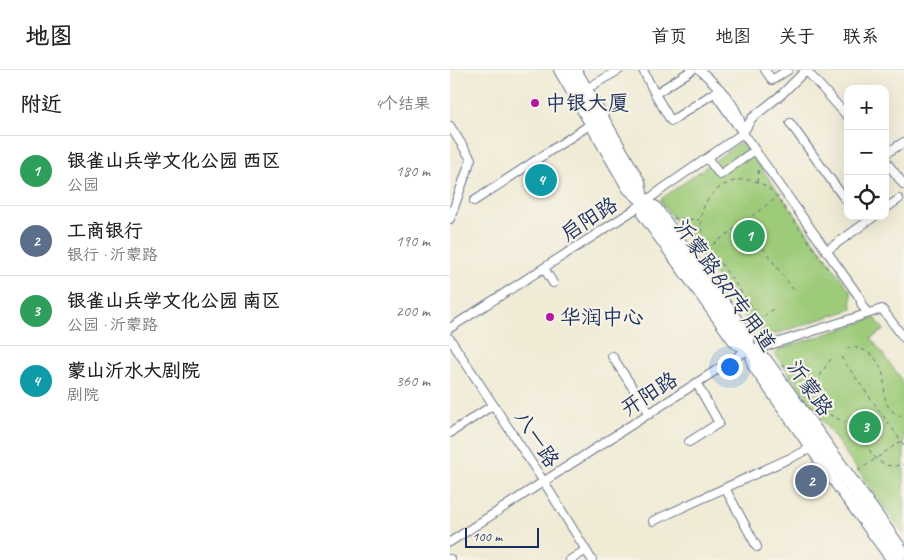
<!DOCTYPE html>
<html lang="zh">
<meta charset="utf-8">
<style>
:root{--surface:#fff;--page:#f6f6f6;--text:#222;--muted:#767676;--line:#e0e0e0;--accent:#b5179e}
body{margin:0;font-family:Caveat,"LXGW WenKai TC",sans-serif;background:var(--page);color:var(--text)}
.controls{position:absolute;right:15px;top:15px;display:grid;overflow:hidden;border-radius:10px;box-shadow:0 5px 20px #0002}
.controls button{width:45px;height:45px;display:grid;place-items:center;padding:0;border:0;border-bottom:1px solid var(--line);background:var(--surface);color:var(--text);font:25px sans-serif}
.scale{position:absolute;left:15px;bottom:12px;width:74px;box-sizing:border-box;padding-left:5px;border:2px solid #1b2f5e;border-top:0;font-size:14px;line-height:18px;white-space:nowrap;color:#1b2f5e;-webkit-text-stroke:4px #f7f3e8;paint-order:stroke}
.you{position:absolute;left:279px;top:296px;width:18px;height:18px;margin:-12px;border:4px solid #fff;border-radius:50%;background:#1a73e8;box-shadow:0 0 0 8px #1a73e833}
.badge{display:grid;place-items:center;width:32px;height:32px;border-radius:50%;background:var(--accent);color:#fff;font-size:16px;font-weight:700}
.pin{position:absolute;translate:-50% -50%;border:2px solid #fff;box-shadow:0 1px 5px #0006}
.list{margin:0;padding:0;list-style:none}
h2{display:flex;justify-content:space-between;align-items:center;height:65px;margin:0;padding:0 20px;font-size:21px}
h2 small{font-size:16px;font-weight:400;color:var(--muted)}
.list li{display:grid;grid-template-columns:32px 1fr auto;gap:15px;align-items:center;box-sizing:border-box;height:70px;padding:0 20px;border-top:1px solid var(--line)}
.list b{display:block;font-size:19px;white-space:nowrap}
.list p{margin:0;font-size:16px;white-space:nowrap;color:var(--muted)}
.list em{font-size:16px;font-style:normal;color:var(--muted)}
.icon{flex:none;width:28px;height:28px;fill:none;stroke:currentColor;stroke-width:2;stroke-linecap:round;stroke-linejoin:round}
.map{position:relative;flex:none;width:454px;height:490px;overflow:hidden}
header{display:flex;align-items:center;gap:30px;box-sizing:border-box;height:70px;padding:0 25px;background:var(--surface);border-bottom:1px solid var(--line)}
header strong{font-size:24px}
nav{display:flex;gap:28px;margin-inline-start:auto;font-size:18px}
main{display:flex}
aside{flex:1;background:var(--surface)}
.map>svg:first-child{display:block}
.green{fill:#9ecb79;stroke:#5c7d6c}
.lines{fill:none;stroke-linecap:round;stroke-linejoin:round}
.minor-casing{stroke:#667188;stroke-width:10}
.major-casing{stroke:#667188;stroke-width:12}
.path{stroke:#667188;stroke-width:1;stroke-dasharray:4 4;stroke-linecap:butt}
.minor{stroke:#fff;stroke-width:8}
.major{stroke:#fff;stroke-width:10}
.poi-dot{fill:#b5179e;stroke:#f7f3e8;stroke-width:2}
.labels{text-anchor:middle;stroke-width:4.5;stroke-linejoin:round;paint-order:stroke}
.poi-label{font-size:21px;fill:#1b2f5e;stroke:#f7f3e8;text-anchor:start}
.street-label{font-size:21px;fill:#1b2f5e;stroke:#f7f3e8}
</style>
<header>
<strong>地图</strong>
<nav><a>首页</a><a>地图</a><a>关于</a><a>联系</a></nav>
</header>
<main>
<aside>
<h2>附近<small>4个结果</small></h2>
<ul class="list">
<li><span class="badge" style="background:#2e9e5b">1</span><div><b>银雀山兵学文化公园 西区</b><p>公园</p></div><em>180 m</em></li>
<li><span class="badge" style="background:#5c6f8a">2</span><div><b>工商银行</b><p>银行 · 沂蒙路</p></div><em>190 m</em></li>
<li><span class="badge" style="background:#2e9e5b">3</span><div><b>银雀山兵学文化公园 南区</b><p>公园 · 沂蒙路</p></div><em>200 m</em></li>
<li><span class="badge" style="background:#0f9aa8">4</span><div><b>蒙山沂水大剧院</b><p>剧院</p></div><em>360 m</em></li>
</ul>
</aside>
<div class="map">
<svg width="454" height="490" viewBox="0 0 454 490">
<rect width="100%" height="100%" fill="#f7f3e8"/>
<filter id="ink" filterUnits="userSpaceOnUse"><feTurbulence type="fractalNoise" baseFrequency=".02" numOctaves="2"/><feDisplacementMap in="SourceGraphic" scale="10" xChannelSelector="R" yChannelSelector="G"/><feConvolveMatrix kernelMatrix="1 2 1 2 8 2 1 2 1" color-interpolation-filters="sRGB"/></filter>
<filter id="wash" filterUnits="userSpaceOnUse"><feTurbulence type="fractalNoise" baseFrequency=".0096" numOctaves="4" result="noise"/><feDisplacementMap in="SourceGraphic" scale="20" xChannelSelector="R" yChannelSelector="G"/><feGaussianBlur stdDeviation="1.12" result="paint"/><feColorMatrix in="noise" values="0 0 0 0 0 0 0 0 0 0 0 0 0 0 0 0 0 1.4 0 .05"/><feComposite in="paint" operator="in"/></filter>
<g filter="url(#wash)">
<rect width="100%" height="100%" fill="#f0ebd5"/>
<path class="green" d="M293,73l108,149 1,17 -83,27 -7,1 -7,-7 -94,-128v-3l77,-55z
M425,248l9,12 -13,8 33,45v152l-129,-181 5,-5z"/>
</g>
<g filter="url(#ink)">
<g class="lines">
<g class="minor-casing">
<path id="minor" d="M118,0l76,133 258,357
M193,0l12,24 16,27 49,-32
M250,0c20,19 39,34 43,63
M315,0l7,10 16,-10
M136,19l33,-19
M205,24l37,-24
M268,28l142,200 2,8 6,7
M340,53l54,75 4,-3
M0,56l21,33 -21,60
M435,84l19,-12
M257,88l13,17 35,-25
M435,90l19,25
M24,131l117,-77
M435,139l14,-10
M376,181l49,-35
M94,198l9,15
M0,258l184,-118 31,-23 78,-54 9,-15 30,-24 24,-24 42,47
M0,269l94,143 48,78
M162,286l38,58
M0,363l43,-28
M239,372l30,-19 -22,-39
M275,418l32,59
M203,451l159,-73
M0,472l299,-193 18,-3 115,-37 22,29
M0,489l1,1
M120,490l16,-10"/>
</g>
<g class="major-casing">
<path id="major" d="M109,0l69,119 16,14 11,3 93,129 5,31 86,122 53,72
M126,0l64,112 4,21 -1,12 92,128 31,16 138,193"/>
</g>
<path class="path" d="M307,112l2,-16
M223,148l26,2
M294,152l51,70
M250,184l79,-58
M323,239l-12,10 -52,-72c-4,-9 -8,-16 -8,-25 -1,-31 38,-54 64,-36 11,7 19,21 27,32 12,17 24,34 36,51
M396,278c16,-3 31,7 36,23 4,11 0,25 6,35 4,6 10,9 16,12
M391,287l63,88
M381,289c-17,22 -25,46 7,60 8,4 17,5 23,13 4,4 5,12 8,17 7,14 21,21 35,15
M333,296l12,3 9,-1c5,5 7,10 13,14
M408,401l46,-32"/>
<use href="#minor" class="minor"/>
<use href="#major" class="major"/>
</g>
</g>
<g class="poi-dot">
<circle cx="85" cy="33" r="5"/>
<circle cx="100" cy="247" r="5"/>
</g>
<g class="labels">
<g class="poi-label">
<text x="95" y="40">中银大厦</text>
<text x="110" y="254">华润中心</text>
</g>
<g class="street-label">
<text transform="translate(139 149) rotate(-33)" y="7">启阳路</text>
<text transform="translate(275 215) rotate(54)" y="7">沂蒙路BRT专用道</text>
<text transform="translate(360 318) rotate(55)" y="7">沂蒙路</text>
<text transform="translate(199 324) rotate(-33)" y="7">开阳路</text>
<text transform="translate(87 369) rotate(57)" y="7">八一路</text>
</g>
</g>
</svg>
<div class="controls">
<button>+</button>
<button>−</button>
<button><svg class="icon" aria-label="locate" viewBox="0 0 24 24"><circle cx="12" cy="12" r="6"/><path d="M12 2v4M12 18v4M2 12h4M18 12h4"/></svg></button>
</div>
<div class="scale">100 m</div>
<div class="you"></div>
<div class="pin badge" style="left:299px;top:166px;background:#2e9e5b">1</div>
<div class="pin badge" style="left:361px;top:411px;background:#5c6f8a">2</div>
<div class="pin badge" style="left:415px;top:357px;background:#2e9e5b">3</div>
<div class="pin badge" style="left:91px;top:110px;background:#0f9aa8">4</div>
</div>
</main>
